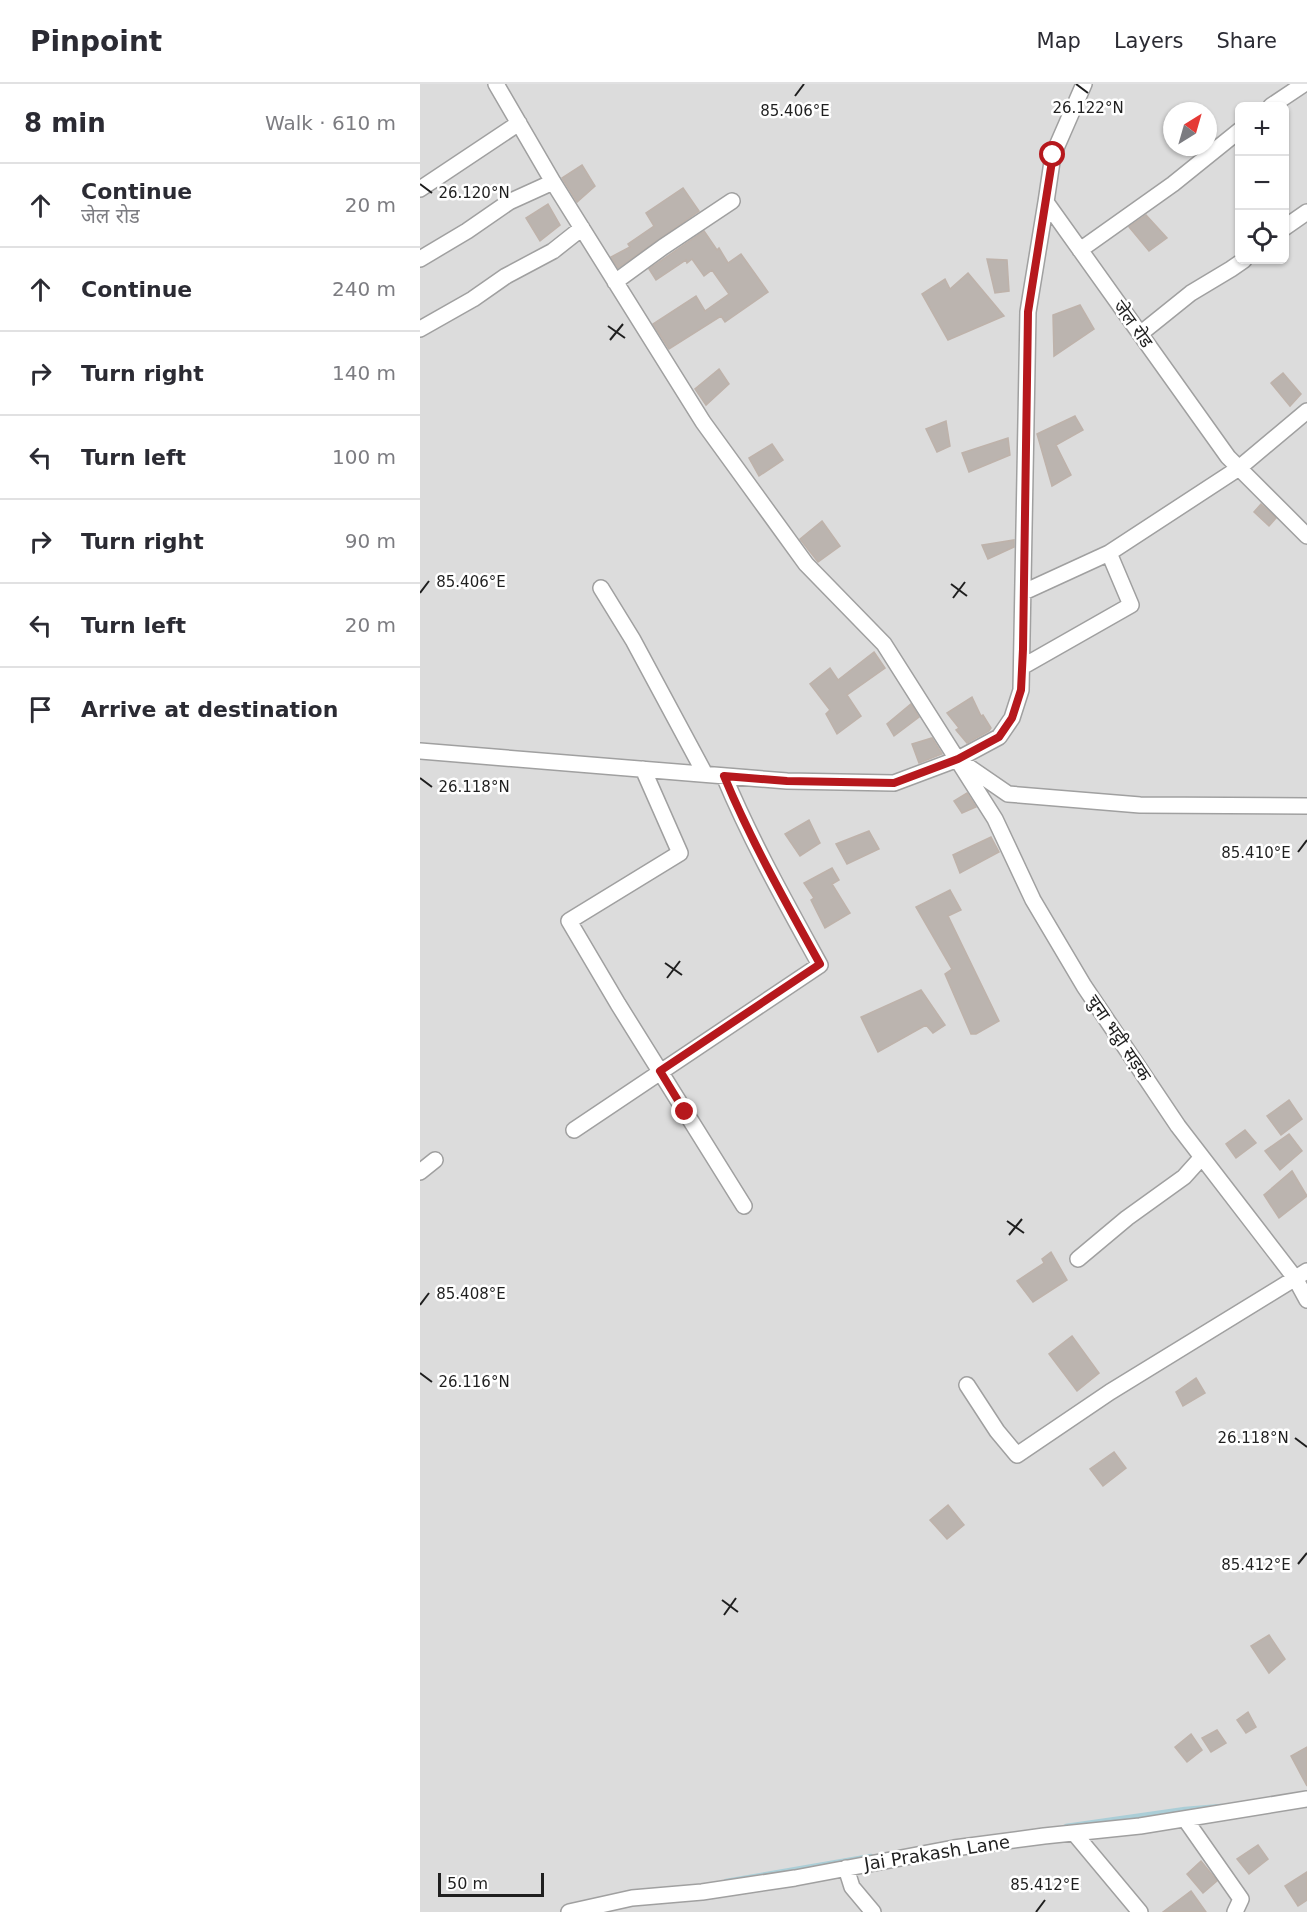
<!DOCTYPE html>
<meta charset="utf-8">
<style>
:root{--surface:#fff;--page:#f2f2f3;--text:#2b2b33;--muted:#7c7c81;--line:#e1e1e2}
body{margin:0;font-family:"DejaVu Sans","Noto Sans Devanagari",sans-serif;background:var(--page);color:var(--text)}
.controls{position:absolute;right:18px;top:18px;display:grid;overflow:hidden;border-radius:9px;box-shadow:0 2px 4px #0004}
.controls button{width:54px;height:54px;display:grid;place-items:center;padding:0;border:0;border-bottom:2px solid var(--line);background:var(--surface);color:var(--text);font:30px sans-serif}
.compass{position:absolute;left:743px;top:18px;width:54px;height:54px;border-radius:50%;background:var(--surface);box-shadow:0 2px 4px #0004;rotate:37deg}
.scale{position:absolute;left:18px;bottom:15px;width:106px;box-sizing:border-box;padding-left:6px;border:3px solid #1f1f1f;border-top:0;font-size:16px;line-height:21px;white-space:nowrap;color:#1f1f1f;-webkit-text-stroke:4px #fff;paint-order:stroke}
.stop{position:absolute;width:18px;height:18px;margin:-14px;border:4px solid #b6181d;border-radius:50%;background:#fff}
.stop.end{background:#b6181d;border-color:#fff;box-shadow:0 2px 6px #0008}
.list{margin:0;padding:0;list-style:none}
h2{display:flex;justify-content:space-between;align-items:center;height:78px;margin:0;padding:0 24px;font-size:26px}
h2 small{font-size:20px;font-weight:400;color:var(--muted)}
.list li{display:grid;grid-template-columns:39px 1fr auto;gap:18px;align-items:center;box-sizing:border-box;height:84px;padding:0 24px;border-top:2px solid var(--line)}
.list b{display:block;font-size:22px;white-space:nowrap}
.list p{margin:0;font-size:20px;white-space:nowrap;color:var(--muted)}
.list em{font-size:20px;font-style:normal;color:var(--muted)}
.icon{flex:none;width:33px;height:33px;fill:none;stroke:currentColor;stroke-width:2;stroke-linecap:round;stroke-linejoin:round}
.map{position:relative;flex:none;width:887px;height:1828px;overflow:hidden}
header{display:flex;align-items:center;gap:36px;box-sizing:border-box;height:84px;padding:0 30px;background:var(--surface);border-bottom:2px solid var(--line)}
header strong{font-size:28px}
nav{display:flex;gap:33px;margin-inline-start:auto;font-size:21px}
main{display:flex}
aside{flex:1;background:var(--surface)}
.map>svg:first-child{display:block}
.residential{fill:#dcdcdc;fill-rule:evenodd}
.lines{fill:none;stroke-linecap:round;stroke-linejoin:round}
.stream{stroke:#abced7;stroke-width:4.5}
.building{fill:#bbb4af;stroke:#beb2aa;stroke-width:1.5}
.minor-casing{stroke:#a0a0a0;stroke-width:18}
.minor{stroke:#fff;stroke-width:15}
.route{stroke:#b6181d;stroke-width:8}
.ticks{fill:none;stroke:#1f1f1f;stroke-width:2}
.labels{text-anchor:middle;stroke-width:5;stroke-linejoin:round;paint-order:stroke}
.street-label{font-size:18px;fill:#1f1f1f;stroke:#fff}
.ticks-label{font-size:15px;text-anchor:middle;fill:#1f1f1f;stroke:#fff;stroke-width:5;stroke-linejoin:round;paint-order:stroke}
</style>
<header>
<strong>Pinpoint</strong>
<nav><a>Map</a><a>Layers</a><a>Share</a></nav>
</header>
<main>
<aside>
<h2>8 min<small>Walk · 610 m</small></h2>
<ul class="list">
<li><svg class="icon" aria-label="ahead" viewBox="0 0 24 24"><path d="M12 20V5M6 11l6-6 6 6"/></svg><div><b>Continue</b><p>जेल रोड</p></div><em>20 m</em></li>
<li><svg class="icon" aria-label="ahead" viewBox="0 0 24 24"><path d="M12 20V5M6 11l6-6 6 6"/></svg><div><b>Continue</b></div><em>240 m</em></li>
<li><svg class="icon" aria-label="right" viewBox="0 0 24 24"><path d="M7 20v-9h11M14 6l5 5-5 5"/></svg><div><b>Turn right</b></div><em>140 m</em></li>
<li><svg class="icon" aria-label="left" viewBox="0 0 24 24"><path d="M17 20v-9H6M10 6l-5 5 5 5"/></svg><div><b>Turn left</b></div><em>100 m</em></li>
<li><svg class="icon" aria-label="right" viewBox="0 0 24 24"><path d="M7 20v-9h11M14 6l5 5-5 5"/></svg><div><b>Turn right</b></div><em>90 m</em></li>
<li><svg class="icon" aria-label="left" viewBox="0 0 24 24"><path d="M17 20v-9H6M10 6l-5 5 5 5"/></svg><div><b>Turn left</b></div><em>20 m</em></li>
<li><svg class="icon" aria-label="arrive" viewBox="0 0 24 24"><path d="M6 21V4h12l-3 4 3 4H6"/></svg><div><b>Arrive at destination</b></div></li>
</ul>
</aside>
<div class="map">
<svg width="887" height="1828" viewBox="0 0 887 1828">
<rect width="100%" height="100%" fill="#eeebe6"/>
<path class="residential" d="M0,0h887v1828h-887zM820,22h44v154h-44zM752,27h36v36h-36z"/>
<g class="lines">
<path class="stream" d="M646,1742l119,-17 36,-3
M306,1797l145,-25"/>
</g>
<path class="building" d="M162,81l13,21 -18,16 -15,-24z
M263,104l16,23 -81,57 -7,-11 19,-10 -2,-3 26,-18 -8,-13z
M128,120l12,21 -20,16 -14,-23z
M726,131l21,23 -18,13 -20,-24z
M284,147l13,19 2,-2 9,15 13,-9 27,38 -43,30 -4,-6 -52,33 -16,-25 43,-28 9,15 24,-17 -17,-24 -8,6 -12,-17 -5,4 -1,-3 -30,20 -7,-11z
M567,175l20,1 2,31 -14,2z
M548,189l36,43 -56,24 -26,-46 23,-15 5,10z
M660,221l14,24 -40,27 -1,-41z
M299,285l10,15 -23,21 -11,-16z
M863,289l18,21 -11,12 -19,-23z
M655,332l8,14 -27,15 15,30 -19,11 -15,-52z
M526,337l4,25 -13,6 -11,-23z
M588,354l2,17 -41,17 -7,-19z
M352,360l11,16 -24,16 -10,-18z
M841,420l15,14 -7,8 -15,-14z
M402,437l18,25 -22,16 -18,-23z
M594,456v7l-26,12 -6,-14z
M454,568l11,16 -38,27 14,21 -24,18 -11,-20 4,-4 -20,-26 20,-16 8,12z
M552,613l9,19 2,-1 8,13 -2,3 -22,12 -11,-13 3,-2 -12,-15z
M491,620l8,13 -25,19 -7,-12z
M512,654l10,16 -23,9 -7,-19z
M547,709l9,14 -14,6 -8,-12z
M389,736l11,23 -20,13 -15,-22z
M449,747l10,18 -32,15 -11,-20z
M571,753l8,15 -39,21 -7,-18z
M412,784l7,12 -7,4 18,29 -25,15 -14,-28 3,-2 -10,-15z
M530,806l11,20 -13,6 51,105 -23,13h-5l-26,-60 7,-5 -36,-62z
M501,906l24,35 -12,8 -7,-8 -48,27 -17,-35z
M869,1016l13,19 -21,16 -14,-19z
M825,1046l11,13 -20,15 -10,-14z
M869,1050l13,17 -22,19 -15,-19z
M872,1087l15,25 -28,22 -15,-23z
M631,1168l16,28 -34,22 -16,-21 27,-18 -2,-4z
M652,1252l27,37 -22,18 -28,-37z
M776,1294l9,15 -22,13 -7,-14z
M694,1368l12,16 -23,18 -13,-17z
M528,1421l16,20 -17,14 -17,-19z
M849,1551l16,24 -16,14 -18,-27z
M828,1628l8,15 -10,6 -9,-13z
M797,1646l9,13 -15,9 -9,-14z
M771,1650l11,16 -15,12 -12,-15z
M887,1663v39l-16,-30z
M838,1761l10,14 -19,15 -12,-15z
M781,1777l16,20 -14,12 -16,-19z
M887,1788v28l-9,6 -13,-20z
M771,1807l15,21h-43z"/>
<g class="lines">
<g class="minor-casing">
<path id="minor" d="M76,0l57,98 150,240 103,142 78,80 111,175 38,81 51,86 94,140 117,152 12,22
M664,0l-31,71 -7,47 182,255 79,79
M851,22l33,-22
M0,105l99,-66
M864,144l23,-16
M660,166l93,-66 67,-54
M0,175l47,-28 42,-29 44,-20
M195,198l48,-35 69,-46
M0,245l53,-30 33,-23 47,-25 29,-23
M720,250l51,-41 40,-24 13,-9
M181,504l32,52 72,134
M604,508l85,-39
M602,583l109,-62 -22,-52 130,-85 68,-57
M0,667l367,30 107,2 64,-24 41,-22 13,-19 9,-28 7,-378 18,-110
M543,679l45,31 132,11 167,1
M223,685l37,84 -111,68 49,83 126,202
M154,1046l246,-165c-34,-62 -69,-124 -96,-189
M0,1088l15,-12
M658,1175l49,-41 57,-41 18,-20
M547,1301l30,46 20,24 93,-63 197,-121
M765,1735l56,80 -6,13
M654,1749l66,79
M426,1784l6,19 21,25
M149,1828l63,-14 70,-6 93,-14 159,-30 90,-12 96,-10 167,-27"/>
</g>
<use href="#minor" class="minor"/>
</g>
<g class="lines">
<path class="route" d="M265,1028l-25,-41 160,-107c-34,-61 -69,-123 -96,-188l63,5 107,2 64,-24 41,-22 13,-19 9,-28 2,-41 5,-337 25,-157"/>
</g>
<path class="ticks" d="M656,0l12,9M375,12l9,-12M0,100l12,9M188,242l17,12M190,256l13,-16M531,500l16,12M0,509l9,-12M533,514l12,-16M0,694l12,9M878,768l9,-12M245,879l17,12M247,894l13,-17M587,1137l17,12M589,1151l13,-16M0,1221l9,-12M0,1289l12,9M875,1354l12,9M878,1480l9,-11M302,1516l16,12M304,1531l12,-17M616,1828l9,-12"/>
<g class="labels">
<g class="street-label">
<text transform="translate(713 240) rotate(54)" y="6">जेल रोड</text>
<text transform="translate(699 954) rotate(56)" y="6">चुना भट्ठी सड़क</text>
<text transform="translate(517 1769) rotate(-9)" y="6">Jai Prakash Lane</text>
</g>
</g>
<g class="ticks-label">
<text x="668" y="29">26.122°N</text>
<text x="375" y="32">85.406°E</text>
<text x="54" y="114">26.120°N</text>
<text x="51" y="503">85.406°E</text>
<text x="54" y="708">26.118°N</text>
<text x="836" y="774">85.410°E</text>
<text x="51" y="1215">85.408°E</text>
<text x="54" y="1303">26.116°N</text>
<text x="833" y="1359">26.118°N</text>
<text x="836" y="1486">85.412°E</text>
<text x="625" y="1806">85.412°E</text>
</g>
</svg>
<div class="controls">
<button>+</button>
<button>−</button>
<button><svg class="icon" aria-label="locate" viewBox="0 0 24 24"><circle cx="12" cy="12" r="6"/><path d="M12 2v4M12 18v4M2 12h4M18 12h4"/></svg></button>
</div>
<svg class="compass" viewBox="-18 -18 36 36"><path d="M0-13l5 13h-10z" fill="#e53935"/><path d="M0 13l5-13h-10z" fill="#7c7c81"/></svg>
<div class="scale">50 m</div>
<div class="stop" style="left:633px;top:71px"></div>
<div class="stop end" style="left:265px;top:1028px"></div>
</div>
</main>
